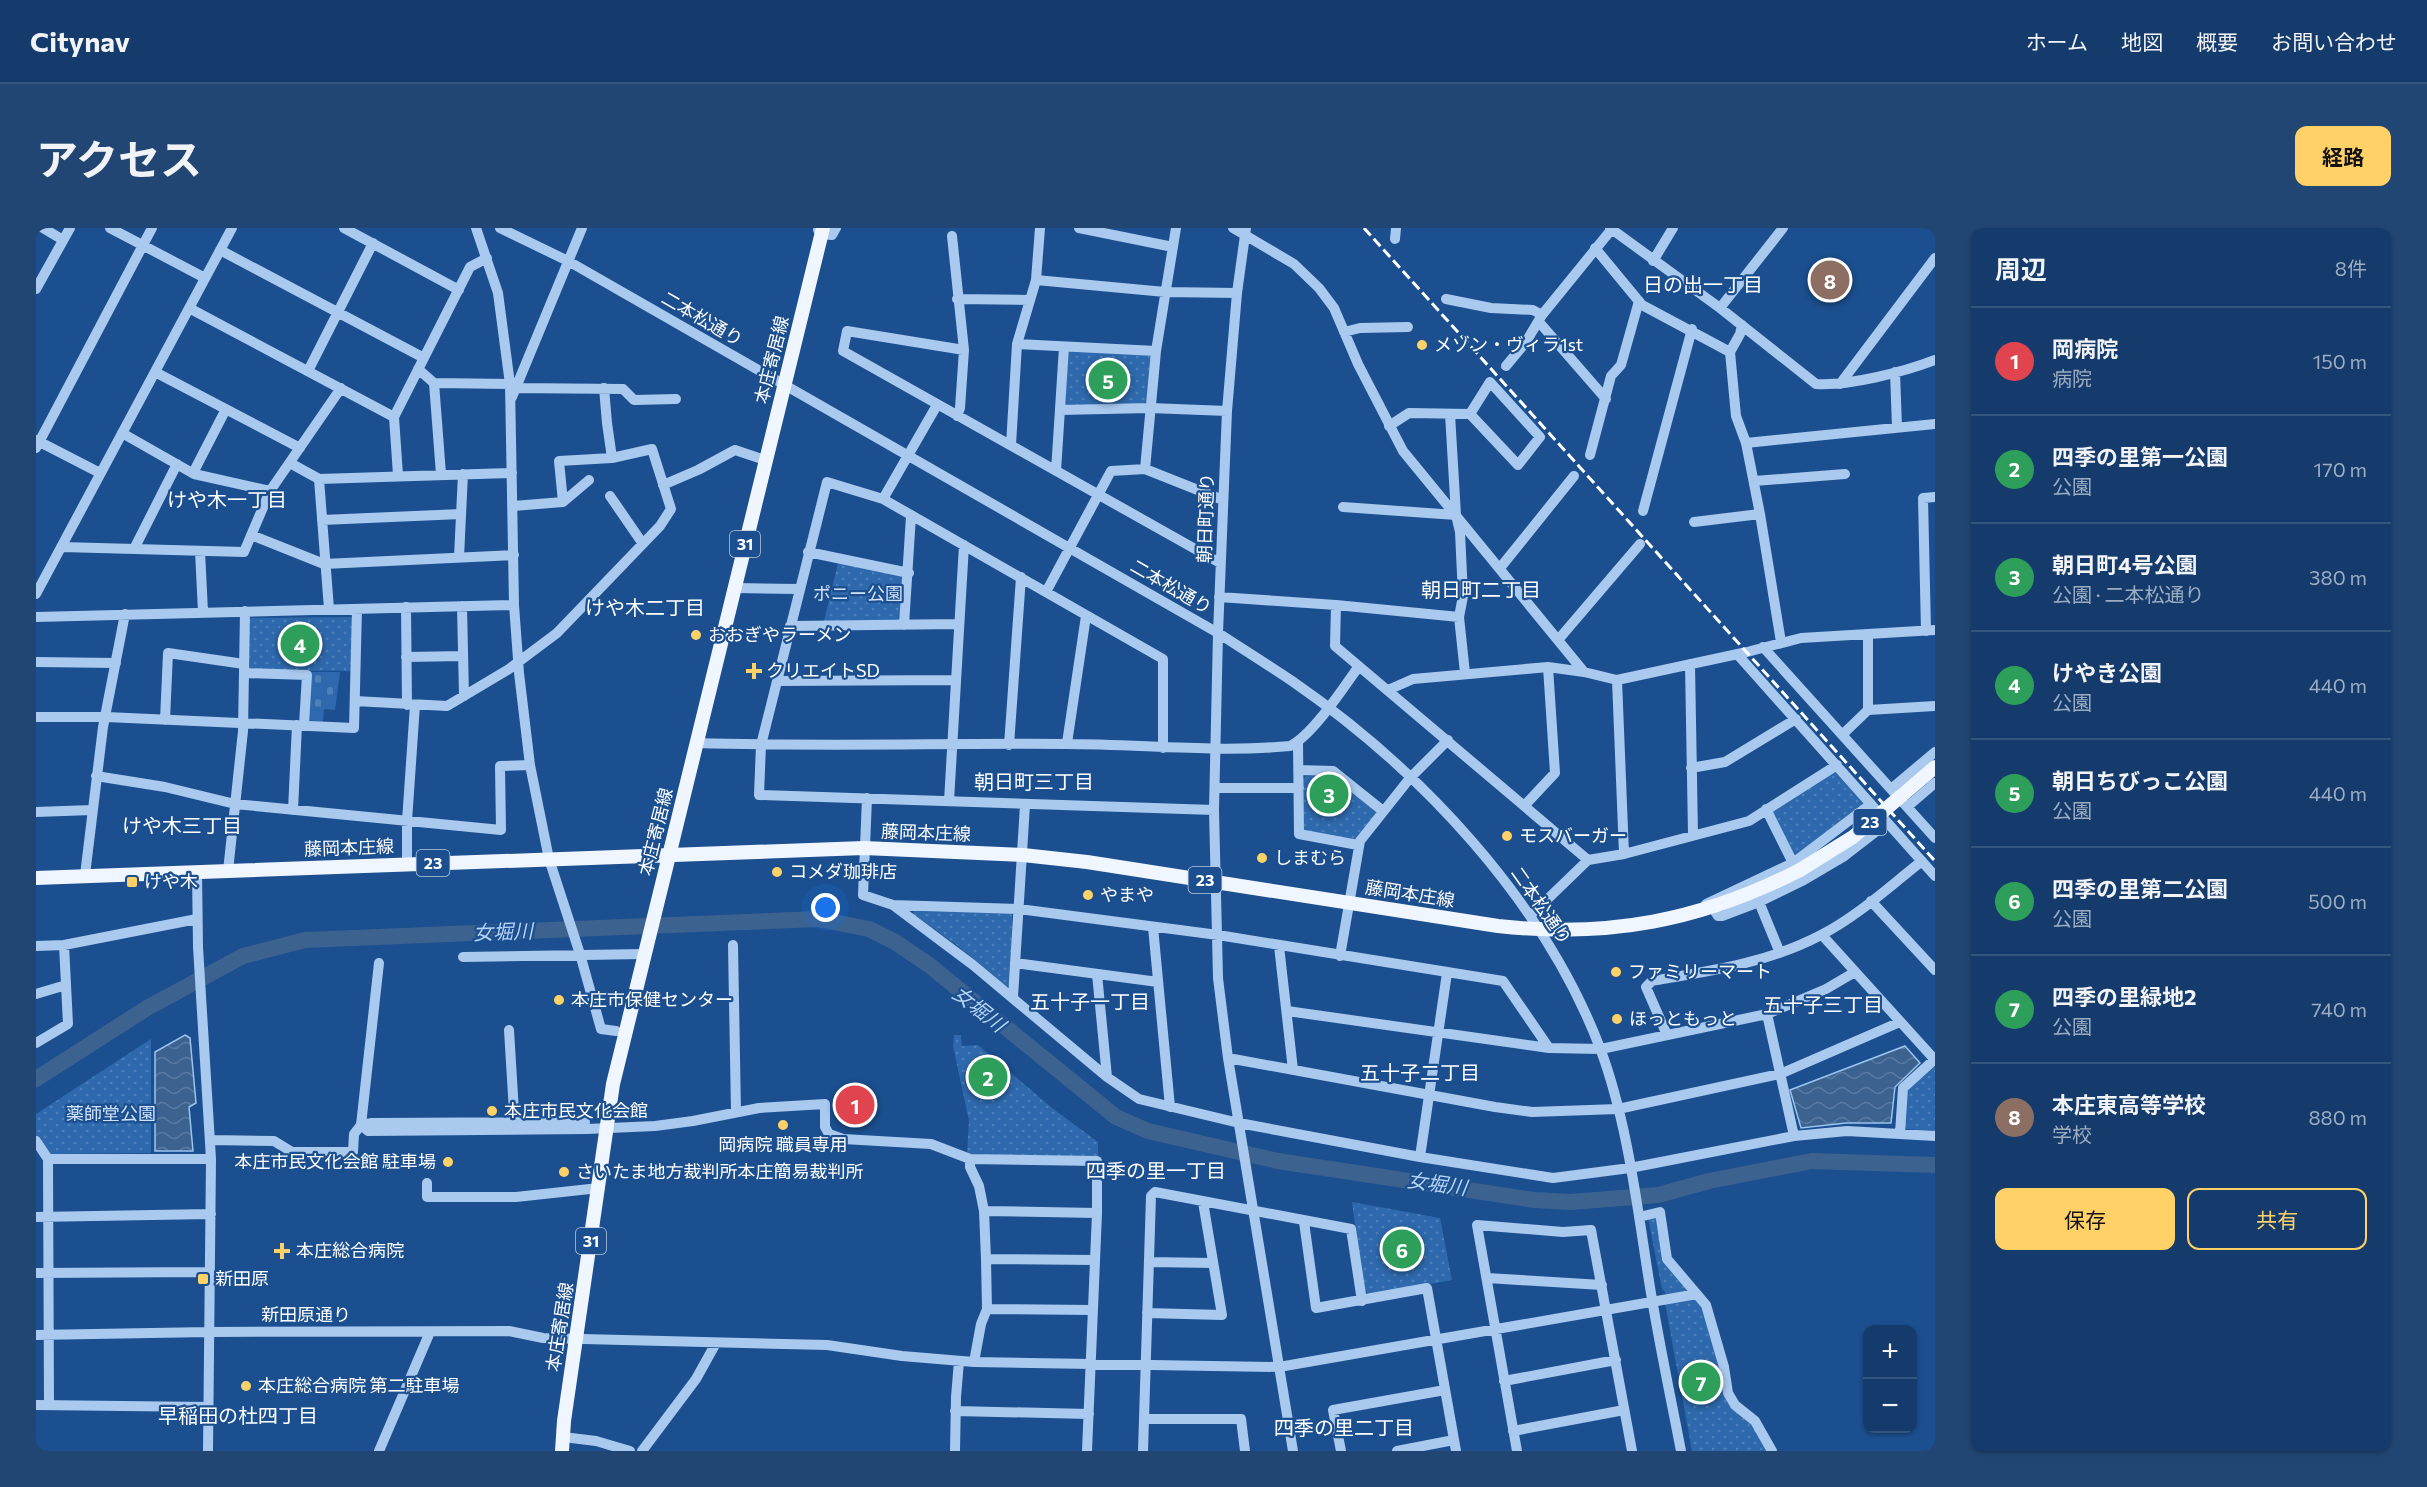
<!DOCTYPE html>
<html lang="ja">
<meta charset="utf-8">
<style>
:root{--surface:#143b6b;--page:#214673;--text:#f1f3f6;--muted:#9dadc1;--line:#33557e;--accent:#ffd166}
body{margin:0;font-family:Commissioner,"Noto Sans JP",sans-serif;background:var(--page);color:var(--text)}
.controls{position:absolute;right:18px;bottom:18px;display:grid;overflow:hidden;border-radius:12px;box-shadow:0 2px 4px #0004}
.controls button{width:54px;height:54px;display:grid;place-items:center;padding:0;border:0;border-bottom:2px solid var(--line);background:var(--surface);color:var(--text);font:30px sans-serif}
.you{position:absolute;left:790px;top:680px;width:21px;height:21px;margin:-15px;border:4px solid #fff;border-radius:50%;background:#1a73e8;box-shadow:0 0 0 9px #1a73e833}
.badge{display:grid;place-items:center;width:39px;height:39px;border-radius:50%;background:var(--accent);color:#fff;font-size:20px;font-weight:700}
.pin{position:absolute;translate:-50% -50%;border:3px solid #fff;box-shadow:0 2px 6px #0006}
.list{margin:0;padding:0;list-style:none}
h2{display:flex;justify-content:space-between;align-items:center;height:78px;margin:0;padding:0 24px;font-size:26px}
h2 small{font-size:20px;font-weight:400;color:var(--muted)}
.list li{display:grid;grid-template-columns:39px 1fr auto;gap:18px;align-items:center;box-sizing:border-box;height:108px;padding:0 24px;border-top:2px solid var(--line)}
.list b{display:block;font-size:22px;white-space:nowrap}
.list p{margin:0;font-size:20px;white-space:nowrap;color:var(--muted)}
.list em{font-size:20px;font-style:normal;color:var(--muted)}
.actions{display:flex;gap:12px;padding:18px 24px}
.actions a{flex:1;padding:14px 0;border:2px solid var(--accent);border-radius:12px;text-align:center;font-size:21px;color:var(--accent)}
.actions .main{background:var(--accent);color:#111}
.map{position:relative;flex:none;width:1899px;height:1223px;overflow:hidden;border-radius:12px}
header{display:flex;align-items:center;gap:36px;box-sizing:border-box;height:84px;padding:0 30px;background:var(--surface);border-bottom:2px solid var(--line)}
header strong{font-size:28px}
nav{display:flex;gap:33px;margin-inline-start:auto;font-size:21px}
.intro{display:flex;align-items:center;justify-content:space-between;box-sizing:border-box;height:144px;padding:0 36px}
h1{margin:0;font-size:42px}
.button{padding:15px 27px;border-radius:12px;background:var(--accent);color:#111;font-size:21px;font-weight:700}
main{display:flex;gap:36px;padding:0 36px}
aside{flex:1;background:var(--surface);border-radius:12px;box-shadow:0 2px 4px #0004}
.map>svg:first-child{display:block}
.cemetery{fill:url(#cemetery-stones)}
.park{fill:url(#park-dots)}
.water{fill:url(#water-waves);stroke:#9cc4f0;stroke-width:1.5}
.lines{fill:none;stroke-linecap:round;stroke-linejoin:round}
.river{stroke:#3c6290;stroke-width:16}
.minor{stroke:#a9c9ee;stroke-width:10}
.major{stroke:#f0f6ff;stroke-width:14}
.rail{stroke:#fff;stroke-width:3;stroke-dasharray:10 4.5;stroke-linecap:butt}
.major-bridge{stroke:#f0f6ff;stroke-width:14}
.poi-dot{fill:#ffd166;stroke:#1b4f8f;stroke-width:2}
.labels{text-anchor:middle;stroke-width:4.5;stroke-linejoin:round;paint-order:stroke}
.shield{fill:#1b4f8f;stroke:#bbcadd;stroke-width:1.5}
.shield-label{font-size:16px;font-weight:bold;fill:#fff}
.street-label{font-size:18px;fill:#fff;stroke:#1b4f8f}
.poi-label{font-size:18px;fill:#fff;stroke:#1b4f8f;text-anchor:start}
.park-label{font-size:18px;fill:#cfe3fa;stroke:#1b4f8f}
.neighbourhood-label{font-size:20px;fill:#fff;stroke:#1b4f8f}
.water-label{font-size:20px;font-style:italic;fill:#b5d3f5;stroke:#1b4f8f}
</style>
<header>
<strong>Citynav</strong>
<nav><a>ホーム</a><a>地図</a><a>概要</a><a>お問い合わせ</a></nav>
</header>
<div class="intro"><h1>アクセス</h1><a class="button">経路</a></div>
<main>
<div class="map">
<svg width="1899" height="1223" viewBox="0 0 1899 1223">
<defs>
<pattern id="cemetery-stones" width="16" height="16" patternUnits="userSpaceOnUse" patternTransform="scale(1.5)"><rect width="16" height="16" fill="#2e69ad"/><path d="M2 7V4a2 2 0 0 1 4 0v3zM10 15v-3a2 2 0 0 1 4 0v3z" fill="#4d80b9"/></pattern>
<pattern id="park-dots" width="8" height="8" patternUnits="userSpaceOnUse" patternTransform="scale(1.5)"><rect width="8" height="8" fill="#2e69ad"/><path d="M2 2h.1M6 6h.1" fill="none" stroke="#4d80b9" stroke-width="1.8" stroke-linecap="round"/></pattern>
<pattern id="water-waves" width="16" height="10" patternUnits="userSpaceOnUse" patternTransform="scale(1.5)"><rect width="16" height="10" fill="#3c6290"/><path d="M0 5q4-4 8 0t8 0" fill="none" stroke="#597aa1"/></pattern>
</defs>
<rect width="100%" height="100%" fill="#1b4f8f"/>
<path class="cemetery" d="M275,444h29l-5,38 -11,-1 -1,13 -17,-2z"/>
<path class="park" d="M1035,122l78,5 3,4 -5,41 -3,4 -79,1 3,-52z
M802,335l62,11 4,3 -3,43 -77,1z
M315,389l3,3 -2,51 -101,-1 -4,-3 1,-46 3,-3z
M1797,543l4,1 27,30v5l-69,48 -2,-1 -21,-43z
M1295,547l45,35v4l-18,25 -8,1 -47,-10v-51l4,-3z
M878,681l95,3 3,3 -1,67 -4,5 -49,-41 -45,-32z
M918,807h7l1,11 16,-1 74,63 46,34v15l-131,-3 2,-33 -16,-75z
M115,811v114l-103,1 -12,-18v-22z
M1895,839h4v64l-30,-2v-40z
M1316,974l88,16 12,62 -82,15 -6,-5z
M1621,987l8,47 22,23v6l-20,3 -5,-5 -14,-71z
M1660,1070l7,7 19,67 2,20 28,32 16,27h-76l-27,-148z"/>
<path class="water" d="M149,807l5,3 6,65 -7,4 4,44h-38v-99z
M1869,818l15,17 -25,24 -4,36h-45l-45,5 -11,-38z"/>
<g class="lines">
<path class="river" d="M0,851l111,-71 96,-52 62,-16 513,-21 51,10 26,13 34,23 187,152 32,14 130,30 256,39 37,2 87,-7 51,-14 103,-20 123,4"/>
<path class="minor" d="M7,0l20,12
M74,0l95,50
M308,0l115,62
M440,0l22,65 12,91 4,221 5,68 11,92 19,94 31,95 21,75 15,2
M464,0l68,33 650,372c25,16 50,32 74,48 129,89 252,220 308,367 27,72 37,157 49,233 9,57 21,113 32,170
M1043,0l94,19
M1197,0l61,36 25,24 15,20 24,56 45,87 181,221
M1210,0l-9,65 -10,118 -9,222 -4,177 4,168 10,80 65,393
M1574,0l110,80 96,76c33,2 88,-12 119,-24
M782,2l3,4 11,1 4,-7
M916,8l12,114 -4,58 -3,8
M1359,11l1,-11
M1559,20l47,57 88,47
M184,22l204,108
M1617,33l20,-33
M1000,52l129,12 72,1
M0,61l34,-61
M921,71l73,1
M1410,71l45,9 42,2 9,5
M153,80l205,109
M1684,80l63,-80
M1503,94l67,77
M1706,97l-2,9 -10,18 6,64 10,27 14,71 21,128
M1308,104l16,-4 48,-1
M981,116l139,7
M928,122l-117,-19 -4,20 377,212
M1470,138l20,-24 16,-27 69,-85
M382,141l16,14 76,1
M272,143l65,-128
M119,144l145,76
M1859,144l2,55
M398,155l7,91
M1804,156l95,-126
M479,160l108,1 11,11 42,-1
M568,160l3,35 5,35
M476,169l70,-169
M1024,182l90,-2 77,3
M1414,186l6,101 4,17 3,64 -4,21 6,56
M1353,198l20,-13 61,1 48,51 22,-28 -50,-55 -20,32
M86,205l72,41 76,17
M0,212l64,33
M1710,215l189,-19
M975,217l6,-101 19,-64 4,-52
M0,220l116,-220
M1554,227l21,-79 10,-11 18,-64
M254,235l29,16 193,-6
M1109,241l11,-118 20,-123
M1020,243l8,-124
M157,245l33,-64
M362,247l-4,-58 76,-150 17,-9
M283,251l10,130
M1718,253l91,-7
M627,257l35,-15 37,-20 30,10
M574,268l33,48
M847,271l54,-94
M527,274l26,-22
M1307,279l113,8
M1607,283l49,-182
M286,292l139,-6
M1658,294l66,-8
M215,307l73,29 190,-9
M26,319l182,5 26,-61 71,-103
M98,321l43,-85
M164,323l3,61
M772,324l101,21
M423,329l4,-83
M1464,340l74,-92
M699,360l64,1
M1010,364l65,-121 34,-2 78,31
M0,366l196,-366
M1183,369l117,8 123,12
M1300,377l-1,41 253,214
M426,378l2,90
M370,379l1,98
M0,389l478,-12
M868,397l7,-109
M754,398l168,-2
M1890,403l-3,-133 12,-1
M1522,412l82,-96
M1727,419l172,191
M1701,426l198,222
M370,429l57,-1
M0,434l80,1
M1654,436l3,170
M208,445l63,2 -3,50
M1581,452l7,174
M741,453l178,-1
M1352,462l25,-11 135,-12 36,5 33,8 130,-28 54,-14 134,-8
M319,473l92,5 62,-37 48,-36 103,-107 11,-17 -19,-60 -40,9 -53,3 4,41 -50,4
M1832,482v-75
M0,489h70l248,11 3,-119
M129,492l3,-67 76,11
M1807,506l25,-24 67,-4
M661,515c123,4 246,0 369,1 75,0 149,9 224,2 22,-10 54,-59 69,-80
M1031,515l19,-127
M1262,515l1,91 59,11
M973,517l12,-168
M1127,520v-89l-280,-160 -56,-17 -66,263 -2,50 455,15
M1655,540l34,-6 71,-43
M1263,542l34,1 50,40
M60,548l69,11 70,17 266,26 -1,-64 30,-1
M1179,560h84
M1855,561l44,-37
M831,570l-4,97 30,10 126,4 199,26 285,46 46,67
M913,573l15,-256
M1489,577l30,-32 -7,-106
M1871,579l28,-24
M1730,581l27,54
M257,582l4,-85
M0,584l56,-2
M371,635v-42l8,-116
M192,643l15,-140 2,-120
M161,644l1,75 13,212 -3,292
M49,647l18,-148 22,-113
M1835,673l64,69
M1723,674l21,51
M1670,676l87,-41 78,-59
M857,677l80,60 134,112 32,22 100,24 181,34 133,21 77,-10 164,-32 53,-5 88,5
M1677,680l5,8h4l37,-14 45,-22 39,-23 44,-34
M1494,688l58,-56 36,-6 125,-33 88,-56
M1117,699l17,180
M1786,707l113,125
M697,717l3,167
M0,718l28,-1 133,-26
M1243,718l14,124
M1304,728l20,-115 50,-63 38,-38
M427,729l181,-3
M979,735l143,19
M1061,746l10,103
M0,766l30,-9
M977,769l12,-192
M1251,783l262,37 52,1 166,-35 59,-25 29,-17
M1731,786l27,122
M473,802l6,98
M1631,807l-21,-48 6,-6c58,-10 116,-18 169,-46 37,-19 69,-49 101,-74
M0,815l32,-19 -4,-79
M1192,830l267,49 37,5 86,-3 162,-35 120,-52
M325,897l7,6 219,-2 68,-3 38,-5 66,-13 66,-4v23l4,7 14,5 88,5 39,15 127,2v52l-10,238
M325,897l11,-2 213,-1
M1864,905l3,-45 32,-29
M175,912l63,1 18,11h61l1,-18 7,-9 18,-162
M0,913l12,18
M1384,929l27,-184
M934,931v8l9,19 5,25 2,48 1,50 -6,15 -7,38
M391,955v14h89l83,-9
M948,983l113,2
M0,989l175,-3
M1603,989l21,-5 7,47 39,46 18,62 4,26 7,12 20,16 17,30
M1268,994l12,86 111,-20 29,163
M950,1031l109,1
M1113,1034l64,1
M0,1045l172,-1
M1451,1050l115,7
M951,1081l106,1
M1111,1085l75,2 -19,-113
M0,1107l173,-3 300,-1 34,7 284,7 75,11 72,6 305,5 418,-73
M1468,1153l112,-21
M0,1177l173,2
M13,1177l-1,-246h163
M919,1183l134,3
M1108,1191h97l4,32
M1477,1203l111,-21
M527,1209l33,4 34,10
M343,1223l51,-119
M606,1223l54,-72 20,-36
M919,1223l1,-54 3,-36
M1107,1223l8,-255 4,-4 196,37 11,72
M1305,1223l-8,-41 112,-20
M1361,1223l57,-11
M1481,1223l-40,-226 86,7 28,-2 41,221"/>
<path class="major" d="M0,650l828,-30 159,7 64,7 411,64c110,12 203,-5 302,-56
M526,1223l2,-30 49,-337 210,-856"/>
<path class="rail" d="M1328,0l571,633"/>
<path class="major-bridge" d="M1764,642l53,-33 82,-70"/>
</g>
<g class="poi-dot">
<circle cx="1386" cy="117" r="6"/>
<circle cx="660" cy="407" r="6"/>
<path d="M715 434h6v6h6v6h-6v6h-6v-6h-6v-6h6z"/>
<circle cx="1471" cy="608" r="6"/>
<circle cx="1226" cy="630" r="6"/>
<circle cx="741" cy="644" r="6"/>
<rect x="90" y="648" width="12" height="12" rx="3"/>
<circle cx="1052" cy="667" r="6"/>
<circle cx="1580" cy="744" r="6"/>
<circle cx="523" cy="772" r="6"/>
<circle cx="1581" cy="791" r="6"/>
<circle cx="456" cy="883" r="6"/>
<circle cx="747" cy="897" r="6"/>
<circle cx="412" cy="934" r="6"/>
<circle cx="528" cy="944" r="6"/>
<path d="M243 1014h6v6h6v6h-6v6h-6v-6h-6v-6h6z"/>
<rect x="161" y="1045" width="12" height="12" rx="3"/>
<circle cx="210" cy="1158" r="6"/>
</g>
<g class="labels">
<g class="shield">
<rect x="694" y="303" width="30" height="26" rx="4.5"/>
<rect x="1817.5" y="581" width="33" height="26" rx="4.5"/>
<rect x="380.5" y="622" width="33" height="26" rx="4.5"/>
<rect x="1152.5" y="639" width="33" height="26" rx="4.5"/>
<rect x="540" y="1000" width="30" height="26" rx="4.5"/>
</g>
<g class="shield-label">
<text x="709" y="322">31</text>
<text x="1834" y="600">23</text>
<text x="397" y="641">23</text>
<text x="1169" y="658">23</text>
<text x="555" y="1019">31</text>
</g>
<g class="street-label">
<text transform="translate(666 91) rotate(30)" y="6">二本松通り</text>
<text transform="translate(736 132) rotate(-76)" y="6">本庄寄居線</text>
<text transform="translate(1170 290) rotate(-88)" y="6">朝日町通り</text>
<text transform="translate(1135 359) rotate(30)" y="6">二本松通り</text>
<text transform="translate(620 604) rotate(-76)" y="6">本庄寄居線</text>
<text transform="translate(890 605) rotate(2)" y="6">藤岡本庄線</text>
<text transform="translate(313 620) rotate(-2)" y="6">藤岡本庄線</text>
<text transform="translate(1374 666) rotate(9)" y="6">藤岡本庄線</text>
<text transform="translate(1505 678) rotate(55)" y="6">二本松通り</text>
<text x="270" y="1093">新田原通り</text>
<text transform="translate(524 1099) rotate(-81)" y="6">本庄寄居線</text>
</g>
<g class="poi-label">
<text x="1398" y="123">メゾン・ヴィラ1st</text>
<text x="672" y="413">おおぎやラーメン</text>
<text x="730" y="449">クリエイトSD</text>
<text x="1483" y="614">モスバーガー</text>
<text x="1238" y="636">しまむら</text>
<text x="753" y="650">コメダ珈琲店</text>
<text x="108" y="660">けや木</text>
<text x="1064" y="673">やまや</text>
<text x="1592" y="750">ファミリーマート</text>
<text x="535" y="778">本庄市保健センター</text>
<text x="1593" y="797">ほっともっと</text>
<text x="468" y="889">本庄市民文化会館</text>
<text x="747" y="923" text-anchor="middle">岡病院 職員専用</text>
<text x="400" y="940" text-anchor="end">本庄市民文化会館 駐車場</text>
<text x="540" y="950">さいたま地方裁判所本庄簡易裁判所</text>
<text x="260" y="1029">本庄総合病院</text>
<text x="179" y="1057">新田原</text>
<text x="222" y="1164">本庄総合病院 第二駐車場</text>
</g>
<g class="park-label">
<text x="822" y="372">ポニー公園</text>
<text x="75" y="892">薬師堂公園</text>
</g>
<g class="neighbourhood-label">
<text x="1667" y="64">日の出一丁目</text>
<text x="191" y="279">けや木一丁目</text>
<text x="1445" y="369">朝日町二丁目</text>
<text x="609" y="387">けや木二丁目</text>
<text x="998" y="561">朝日町三丁目</text>
<text x="146" y="605">けや木三丁目</text>
<text x="1054" y="781">五十子一丁目</text>
<text x="1787" y="784">五十子三丁目</text>
<text x="1384" y="852">五十子二丁目</text>
<text x="1120" y="950">四季の里一丁目</text>
<text x="202" y="1195">早稲田の杜四丁目</text>
<text x="1308" y="1207">四季の里二丁目</text>
</g>
<g class="water-label">
<text transform="translate(467 704) rotate(-2)" y="7">女堀川</text>
<text transform="translate(943 781) rotate(38)" y="7">女堀川</text>
<text transform="translate(1401 956) rotate(8)" y="7">女堀川</text>
</g>
</g>
</svg>
<div class="controls">
<button>+</button>
<button>−</button>
</div>
<div class="you"></div>
<div class="pin badge" style="left:819px;top:877px;background:#e0444e">1</div>
<div class="pin badge" style="left:952px;top:849px;background:#2e9e5b">2</div>
<div class="pin badge" style="left:1293px;top:566px;background:#2e9e5b">3</div>
<div class="pin badge" style="left:264px;top:416px;background:#2e9e5b">4</div>
<div class="pin badge" style="left:1072px;top:152px;background:#2e9e5b">5</div>
<div class="pin badge" style="left:1366px;top:1021px;background:#2e9e5b">6</div>
<div class="pin badge" style="left:1665px;top:1154px;background:#2e9e5b">7</div>
<div class="pin badge" style="left:1794px;top:52px;background:#8d6e63">8</div>
</div>
<aside>
<h2>周辺<small>8件</small></h2>
<ul class="list">
<li><span class="badge" style="background:#e0444e">1</span><div><b>岡病院</b><p>病院</p></div><em>150 m</em></li>
<li><span class="badge" style="background:#2e9e5b">2</span><div><b>四季の里第一公園</b><p>公園</p></div><em>170 m</em></li>
<li><span class="badge" style="background:#2e9e5b">3</span><div><b>朝日町4号公園</b><p>公園 · 二本松通り</p></div><em>380 m</em></li>
<li><span class="badge" style="background:#2e9e5b">4</span><div><b>けやき公園</b><p>公園</p></div><em>440 m</em></li>
<li><span class="badge" style="background:#2e9e5b">5</span><div><b>朝日ちびっこ公園</b><p>公園</p></div><em>440 m</em></li>
<li><span class="badge" style="background:#2e9e5b">6</span><div><b>四季の里第二公園</b><p>公園</p></div><em>500 m</em></li>
<li><span class="badge" style="background:#2e9e5b">7</span><div><b>四季の里緑地2</b><p>公園</p></div><em>740 m</em></li>
<li><span class="badge" style="background:#8d6e63">8</span><div><b>本庄東高等学校</b><p>学校</p></div><em>880 m</em></li>
</ul>
<div class="actions"><a class="main">保存</a><a>共有</a></div>
</aside>
</main>
